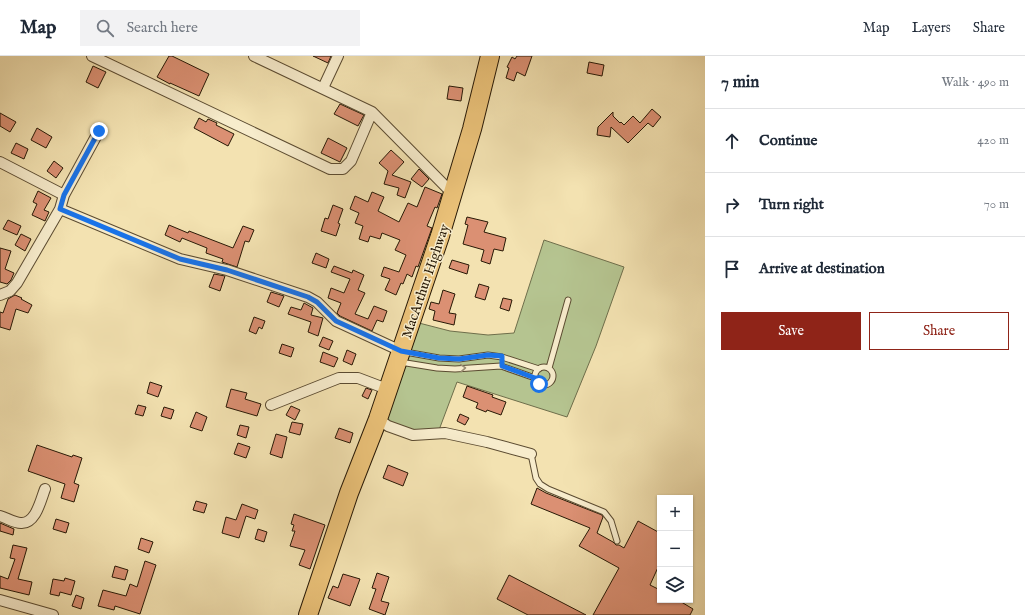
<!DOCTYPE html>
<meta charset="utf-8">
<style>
:root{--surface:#fff;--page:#f2f2f3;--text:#1f2937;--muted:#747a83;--line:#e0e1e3;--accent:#8f2418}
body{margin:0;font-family:"IM FELL English",serif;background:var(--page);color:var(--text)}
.controls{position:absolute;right:12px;bottom:12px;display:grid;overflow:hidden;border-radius:0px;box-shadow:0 1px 3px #0004}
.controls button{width:36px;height:36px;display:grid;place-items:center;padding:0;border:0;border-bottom:1px solid var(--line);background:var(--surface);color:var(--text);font:20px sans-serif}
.stop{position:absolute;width:12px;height:12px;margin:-9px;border:3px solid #1a73e8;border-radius:50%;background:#fff}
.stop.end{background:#1a73e8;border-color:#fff;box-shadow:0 1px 4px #0008}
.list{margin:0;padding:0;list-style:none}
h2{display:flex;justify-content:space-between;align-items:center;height:52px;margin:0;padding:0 16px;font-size:17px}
h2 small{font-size:13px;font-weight:400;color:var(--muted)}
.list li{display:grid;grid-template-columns:26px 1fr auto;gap:12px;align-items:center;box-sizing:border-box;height:64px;padding:0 16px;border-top:1px solid var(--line)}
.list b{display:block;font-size:15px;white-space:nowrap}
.list em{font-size:13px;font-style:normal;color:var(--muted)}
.actions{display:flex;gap:8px;padding:12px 16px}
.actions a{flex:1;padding:9px 0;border:1px solid var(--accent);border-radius:0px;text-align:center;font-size:14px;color:var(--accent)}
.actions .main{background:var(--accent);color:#fff}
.icon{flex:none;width:22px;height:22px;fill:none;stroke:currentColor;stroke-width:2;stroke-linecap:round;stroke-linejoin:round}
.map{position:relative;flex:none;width:705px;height:559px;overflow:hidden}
header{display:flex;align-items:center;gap:24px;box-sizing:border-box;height:56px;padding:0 20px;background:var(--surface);border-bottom:1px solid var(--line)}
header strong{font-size:19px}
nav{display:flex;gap:22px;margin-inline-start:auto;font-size:14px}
.search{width:280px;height:36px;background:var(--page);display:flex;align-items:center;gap:10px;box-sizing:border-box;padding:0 14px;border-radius:0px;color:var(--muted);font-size:15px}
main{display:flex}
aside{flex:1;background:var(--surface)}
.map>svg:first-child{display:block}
.green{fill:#b5c490;stroke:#6e6e4b}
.building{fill:#db9073;stroke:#281906}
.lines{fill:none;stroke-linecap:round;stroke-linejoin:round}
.lane-casing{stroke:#5b4b31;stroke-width:7}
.street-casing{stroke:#5b4b31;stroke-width:12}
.highway-casing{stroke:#281906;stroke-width:20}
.lane{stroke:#f7eccc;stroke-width:5}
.street{stroke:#f7eccc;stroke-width:10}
.highway{stroke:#eac178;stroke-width:18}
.oneway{stroke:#9a8d73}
.route{stroke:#1a73e8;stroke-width:5}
.labels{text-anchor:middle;stroke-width:3;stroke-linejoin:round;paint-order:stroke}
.street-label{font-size:14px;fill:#281906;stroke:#f7eccc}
</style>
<header>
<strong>Map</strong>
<div class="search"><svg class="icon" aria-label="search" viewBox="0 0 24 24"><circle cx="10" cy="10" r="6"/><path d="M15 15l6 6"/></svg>Search here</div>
<nav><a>Map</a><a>Layers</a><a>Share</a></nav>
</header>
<main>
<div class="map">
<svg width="705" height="559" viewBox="0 0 705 559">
<rect width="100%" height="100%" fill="#f3e2b1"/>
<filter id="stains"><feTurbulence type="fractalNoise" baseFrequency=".005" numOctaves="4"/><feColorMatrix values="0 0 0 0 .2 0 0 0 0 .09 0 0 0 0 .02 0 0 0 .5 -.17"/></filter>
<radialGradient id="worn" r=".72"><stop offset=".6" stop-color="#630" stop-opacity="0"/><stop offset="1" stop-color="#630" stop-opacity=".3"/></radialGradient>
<path class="green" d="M544,184l80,27 -28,79 -29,71 -110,-35 -18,48 -24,3 -31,-11 35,-99 31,8 38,4 26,-2z"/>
<path class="building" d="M169,0h3l37,18 -10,22 -29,-13v1l-13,-7z
M313,0h18l-3,7z
M517,0h15l-7,20 -8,-4 -3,9 -8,-3 3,-10 -2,-1 5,-10 3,2z
M589,6l15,3 -2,11 -15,-3z
M93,10l13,6 -8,16 -12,-6z
M449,30l14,2 -2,13 -14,-2z
M340,48l24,11 -6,11 -24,-12z
M652,53l9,8 -8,10 -5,-4 -20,20 -17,-16 -1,10 -13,-2 1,-8 15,-15v4l7,7 1,-1 3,3 9,-9 7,7z
M0,57l16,9 -6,10 -10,-6z
M199,62l7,4 2,-3 9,4 -1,2 18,9 -6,12 -34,-18z
M37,72l15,9 -6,11 -15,-8z
M328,82l19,10 -7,14 -19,-9z
M16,87l12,6 -4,10 -13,-6z
M391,94l13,12 -12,13 19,7 -6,16 -8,-3 2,-7 -15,-4 4,-13 -9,-8z
M54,105l9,7 -7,10 -9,-7z
M419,113l10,10 -7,8 -11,-8z
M425,131l17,7 -5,14 -2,-1 -8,19 5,2 -14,39 -2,-1 -4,11 -5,-3 -4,10 -2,-1 -5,12 -11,-5 5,-11 -9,-3 3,-9 15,5 7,-17 -11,-5 5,-10 -18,-7 -2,6 -10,-3 -2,6 -9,-3 4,-13 -8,-3 4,-10 -9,-4 5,-13 13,6 4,-10 12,5 -6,14 21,11 9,-19 9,4z
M38,135l13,7 -7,12 5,2 -4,9 -13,-6 5,-11 -4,-2z
M333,149l10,4 -5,14 2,1 -4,12 -15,-5 4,-13 3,1z
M467,161l21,5 -4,10 22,6 -3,13 -9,-2 -4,15 -9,-3 3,-11 -21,-6 5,-19 -3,-1z
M8,164l13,6 -4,9 -14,-6z
M169,169l19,8 1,-2 44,17 10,-22 11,4 -5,12 -4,-1 -8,26 -15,-5 1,-3 -17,-6 1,-5 -25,-10 -2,4 -15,-7z
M21,178l10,5 -6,12 -10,-6z
M0,192l11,3 -6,18 9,4 -3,7 -4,4 -7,-2z
M316,197l13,6 -3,9 -14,-5z
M452,204l17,5 -2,9 -18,-6z
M334,210l18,7 1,-3 11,5 -6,15 7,3 -10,21 13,5 6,-13 13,5 -4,11 -6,-2 -5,11 -32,-15 -3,-3 4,-10 -13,-5 3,-10 13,5 6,-14 -19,-7z
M214,218l11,2 -5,15 -11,-4z
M479,228l10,3 -4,13 -10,-3z
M443,234l12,4 -6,19 7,1 -2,11 -21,-5 2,-9 -6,-2 2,-7 8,2z
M271,236l13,4 -5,11 -12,-5z
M15,239l7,3 -1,1 11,6 -4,8 -12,-4 -6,21 -10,-3v-15l3,1 5,-14z
M503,242l9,2 -3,11 -9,-3z
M304,247l9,5 -2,7 12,3 -5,18 -10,-4 3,-10 -23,-8 3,-7 10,3z
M254,261l11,4 -3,8 -3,-2 -3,7 -7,-3z
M323,281l10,4 -4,9 -10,-4z
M282,288l12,4 -3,9 -12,-4z
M347,294l9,4 -4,11 -9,-4z
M323,296l15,6 -4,9 -14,-5z
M150,326l12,4 -4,11 -11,-4z
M467,330l26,9 -1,2 14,5 -5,13 -14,-5 -1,2 -10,-4 2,-5 -15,-6z
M366,332l6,2 -4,9 -6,-3z
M231,333l16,4 -2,6 16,5 -4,12 -31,-9z
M138,349l8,2 -3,9 -8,-2z
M291,350l9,4 -5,10 -9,-5z
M164,351l10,3 -3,9 -10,-3z
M196,356l11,5 -5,14 -12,-4z
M460,358l9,4 -4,7 -8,-4z
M292,366l11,2 -3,11 -11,-3z
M240,369l9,2 -3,11 -9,-3z
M339,372l14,5 -3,10 -15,-5z
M276,378l11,3 -5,21 -12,-4z
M238,387l12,4 -4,11 -12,-4z
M37,389l35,12 1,-2 9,3 -8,25 5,2 -5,17 -13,-4 4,-14 -37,-13z
M388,409l20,8 -5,13 -20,-8z
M537,432l9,5 56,22 1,2 -6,16 16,9 3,3h3l5,3 14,-27 22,12v30l-10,22 10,5v10h18l15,9 -3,6h-97l26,-47 -40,-22 11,-18 -59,-24z
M196,445l11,3 -3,9 -11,-3z
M242,448l16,6 -3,9 -9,-3 -7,22 -17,-5 4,-16 10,3z
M294,458l31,11 -15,44 -11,-4 6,-15 -15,-4 5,-15h-3l2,-6 -3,-1z
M56,463l13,4 -3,10 -13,-4z
M0,467l14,6 -1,6 -13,-4z
M258,473l9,3 -3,10 -9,-3z
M141,482l12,4 -4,11 -11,-4z
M13,489l14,3 -9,31 14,3 -3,13 -29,-7v-12l8,3 7,-20 -5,-1z
M145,505l11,4 -16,49 -25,-8 -1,4 -16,-4 5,-16 23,6 4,-12 7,3z
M115,510l13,4 -3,10 -13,-3z
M377,517l12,4 -8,24 8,2 -4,12 -16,-6 7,-20 -4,-1z
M343,518l17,5 -10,27 -22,-8 5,-12 5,2z
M509,519l77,40h-58l-31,-16z
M65,522l10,3 -4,14 -11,-3 -1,4 -9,-2 3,-15 11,2z
M76,539l8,3 -3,11 -9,-3z"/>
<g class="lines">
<g class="lane-casing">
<path id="lane" d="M405,296l34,6 20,1 29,-4 14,2 37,12
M400,306l37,6 18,1 46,-3 34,12
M535 320a9 9 0 1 1 18 0a9 9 0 1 1-18 0Z
M549,312l19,-68
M531,398l5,24 4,6 8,5 56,23 7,9 6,20"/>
</g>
<g class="street-casing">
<path id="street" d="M92,0l238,113h13l8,-8 21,-49
M254,0l118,56 81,82
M323,32l15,-32
M0,106l64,33 -4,14 120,50 47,11 81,27 9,5 19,19 65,30
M64,139l35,-64
M0,239l10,-4 7,-8 43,-74
M271,349l68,-27h19l29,11
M378,363l10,7 25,9 32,-2 42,9 44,12
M0,460c7,2 14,7 21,7 15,1 20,-24 24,-34
M0,544l53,15"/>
</g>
<g class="highway-casing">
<path id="highway" d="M308,559l41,-122 29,-74 62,-183 32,-107 18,-73"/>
</g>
<use href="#lane" class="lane"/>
<use href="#street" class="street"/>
<use href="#highway" class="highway"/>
</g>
<defs><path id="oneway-chevron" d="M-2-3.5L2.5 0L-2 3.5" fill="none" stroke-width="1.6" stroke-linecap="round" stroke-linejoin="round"/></defs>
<use class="oneway" href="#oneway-chevron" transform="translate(463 312) rotate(-4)"/>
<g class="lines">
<path class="route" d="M99,75l-35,64 -4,14 120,50 47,11 81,27 9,5 19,19 65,30 38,7 20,1 29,-4 14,1v10l33,12 4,6"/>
</g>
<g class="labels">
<g class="street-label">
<text transform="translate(425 225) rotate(-71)" y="5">MacArthur Highway</text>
</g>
</g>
<rect width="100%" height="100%" filter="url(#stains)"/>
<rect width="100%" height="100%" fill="url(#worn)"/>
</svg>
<div class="controls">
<button>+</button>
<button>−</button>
<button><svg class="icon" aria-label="layers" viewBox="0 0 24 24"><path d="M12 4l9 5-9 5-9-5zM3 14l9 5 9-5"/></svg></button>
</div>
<div class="stop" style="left:539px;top:328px"></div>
<div class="stop end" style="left:99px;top:75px"></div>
</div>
<aside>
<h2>7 min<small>Walk · 490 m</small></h2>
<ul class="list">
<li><svg class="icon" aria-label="ahead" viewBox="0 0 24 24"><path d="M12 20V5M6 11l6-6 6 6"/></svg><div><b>Continue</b></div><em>420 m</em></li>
<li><svg class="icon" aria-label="right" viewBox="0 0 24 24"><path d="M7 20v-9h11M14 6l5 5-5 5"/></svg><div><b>Turn right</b></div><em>70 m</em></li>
<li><svg class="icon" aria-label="arrive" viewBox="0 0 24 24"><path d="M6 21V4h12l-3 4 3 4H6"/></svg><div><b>Arrive at destination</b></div></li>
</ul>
<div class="actions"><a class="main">Save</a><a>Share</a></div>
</aside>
</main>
